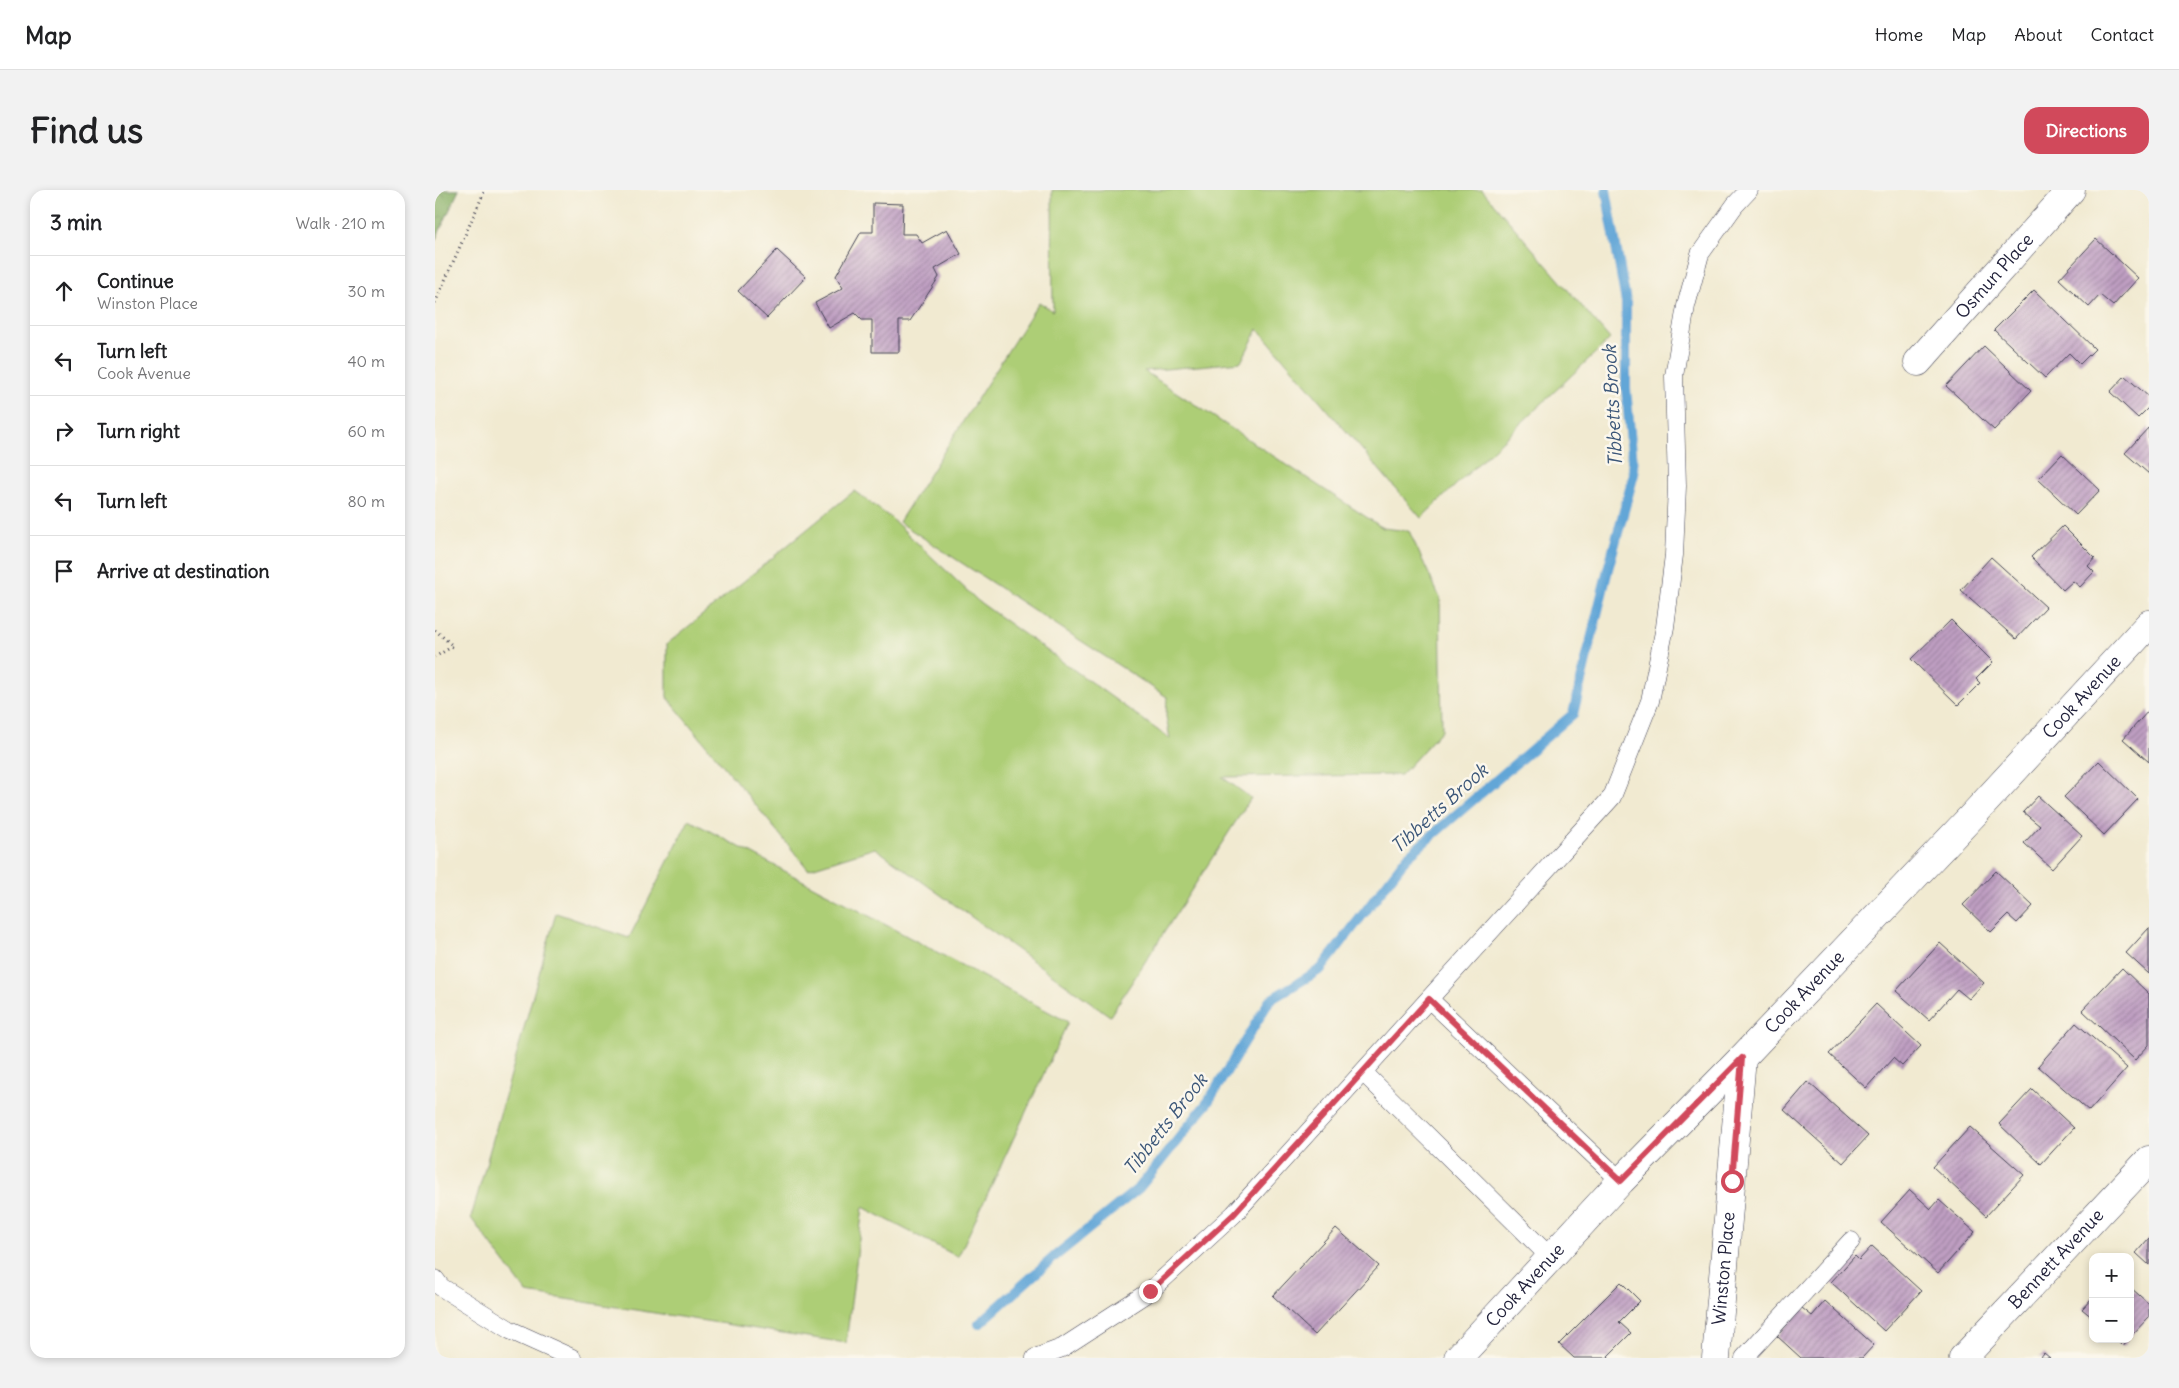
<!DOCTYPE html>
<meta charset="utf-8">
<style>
:root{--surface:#fff;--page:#f2f2f2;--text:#202124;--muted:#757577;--line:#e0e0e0;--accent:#d1495b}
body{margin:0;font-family:Delius,sans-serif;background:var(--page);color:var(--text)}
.controls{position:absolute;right:15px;bottom:15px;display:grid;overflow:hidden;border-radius:10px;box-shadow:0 2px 8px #0003}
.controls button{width:45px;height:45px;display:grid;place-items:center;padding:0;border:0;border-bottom:1px solid var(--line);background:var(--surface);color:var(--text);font:25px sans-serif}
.stop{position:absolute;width:15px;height:15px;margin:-11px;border:4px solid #d1495b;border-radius:50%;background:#fff}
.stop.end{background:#d1495b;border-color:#fff;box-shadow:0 1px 5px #0008}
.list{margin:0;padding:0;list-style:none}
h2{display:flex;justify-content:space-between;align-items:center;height:65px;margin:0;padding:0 20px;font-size:21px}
h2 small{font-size:16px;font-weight:400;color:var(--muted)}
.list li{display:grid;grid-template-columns:32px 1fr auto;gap:15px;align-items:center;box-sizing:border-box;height:70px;padding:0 20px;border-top:1px solid var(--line)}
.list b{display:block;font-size:19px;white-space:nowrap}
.list p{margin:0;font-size:16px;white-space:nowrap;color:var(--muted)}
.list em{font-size:16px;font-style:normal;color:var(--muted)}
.icon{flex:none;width:28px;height:28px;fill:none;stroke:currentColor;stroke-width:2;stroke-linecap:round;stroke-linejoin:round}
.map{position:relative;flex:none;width:1714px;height:1168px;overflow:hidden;border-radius:15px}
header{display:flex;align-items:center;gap:30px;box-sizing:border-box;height:70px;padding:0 25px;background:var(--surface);border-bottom:1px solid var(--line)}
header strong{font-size:24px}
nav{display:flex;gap:28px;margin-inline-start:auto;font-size:18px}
.intro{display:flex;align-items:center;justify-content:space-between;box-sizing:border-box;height:120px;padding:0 30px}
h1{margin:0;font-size:35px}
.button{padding:12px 22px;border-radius:15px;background:var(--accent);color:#fff;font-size:18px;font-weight:700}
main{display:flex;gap:30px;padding:0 30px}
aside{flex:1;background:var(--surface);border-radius:15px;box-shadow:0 2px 8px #0003}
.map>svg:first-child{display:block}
.forest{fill:url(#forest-crowns);stroke:#566a51}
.garden{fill:#adce76;stroke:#687858}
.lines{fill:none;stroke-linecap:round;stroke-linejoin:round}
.stream{stroke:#62a6d7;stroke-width:10}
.building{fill:url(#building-hatch)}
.lane-casing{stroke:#414052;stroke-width:19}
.street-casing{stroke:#414052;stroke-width:29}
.path{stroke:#414052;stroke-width:3;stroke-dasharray:1 4;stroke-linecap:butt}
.lane{stroke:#fff;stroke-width:18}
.street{stroke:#fff;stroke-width:28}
.route{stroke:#d1495b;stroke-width:6}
.labels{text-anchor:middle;stroke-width:5;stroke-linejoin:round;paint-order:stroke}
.street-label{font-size:18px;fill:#22223b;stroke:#fbf7ec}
.water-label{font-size:19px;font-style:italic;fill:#3c5779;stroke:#fbf7ec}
</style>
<header>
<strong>Map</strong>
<nav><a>Home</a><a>Map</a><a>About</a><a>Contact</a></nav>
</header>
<div class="intro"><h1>Find us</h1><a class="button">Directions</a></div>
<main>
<aside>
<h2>3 min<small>Walk · 210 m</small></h2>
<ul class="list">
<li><svg class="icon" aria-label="ahead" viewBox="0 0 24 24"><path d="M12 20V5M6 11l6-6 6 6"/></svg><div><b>Continue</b><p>Winston Place</p></div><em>30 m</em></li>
<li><svg class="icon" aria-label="left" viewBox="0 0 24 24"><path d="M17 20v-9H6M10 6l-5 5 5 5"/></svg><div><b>Turn left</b><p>Cook Avenue</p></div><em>40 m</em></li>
<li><svg class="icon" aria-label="right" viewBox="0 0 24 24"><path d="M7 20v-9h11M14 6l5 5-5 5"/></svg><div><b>Turn right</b></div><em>60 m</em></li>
<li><svg class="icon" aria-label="left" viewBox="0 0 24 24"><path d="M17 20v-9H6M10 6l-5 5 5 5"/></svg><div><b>Turn left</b></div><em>80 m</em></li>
<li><svg class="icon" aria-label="arrive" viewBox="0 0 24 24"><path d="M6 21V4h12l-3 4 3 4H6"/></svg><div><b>Arrive at destination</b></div></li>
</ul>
</aside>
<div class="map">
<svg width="1714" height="1168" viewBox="0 0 1714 1168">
<defs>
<pattern id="forest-crowns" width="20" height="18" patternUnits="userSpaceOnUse" patternTransform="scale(1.25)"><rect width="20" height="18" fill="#8ab167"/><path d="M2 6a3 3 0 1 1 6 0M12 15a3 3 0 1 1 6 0" fill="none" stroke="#709056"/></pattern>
<pattern id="building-hatch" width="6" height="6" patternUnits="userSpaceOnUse" patternTransform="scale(1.25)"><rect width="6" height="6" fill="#bf9fc2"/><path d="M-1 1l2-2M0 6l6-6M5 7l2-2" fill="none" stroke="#9b819f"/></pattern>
</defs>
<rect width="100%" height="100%" fill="#fbf7ec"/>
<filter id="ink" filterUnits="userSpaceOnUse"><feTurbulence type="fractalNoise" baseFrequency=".02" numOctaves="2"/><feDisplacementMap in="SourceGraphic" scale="10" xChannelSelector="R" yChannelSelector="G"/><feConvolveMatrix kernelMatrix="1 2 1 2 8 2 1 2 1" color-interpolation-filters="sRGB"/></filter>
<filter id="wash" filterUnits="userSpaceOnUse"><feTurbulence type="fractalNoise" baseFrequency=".0096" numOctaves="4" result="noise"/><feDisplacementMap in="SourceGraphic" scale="20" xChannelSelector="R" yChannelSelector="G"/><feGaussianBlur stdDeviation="1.12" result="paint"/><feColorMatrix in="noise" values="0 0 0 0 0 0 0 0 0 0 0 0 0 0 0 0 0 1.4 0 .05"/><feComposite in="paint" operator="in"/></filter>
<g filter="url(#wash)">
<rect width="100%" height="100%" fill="#f1ead1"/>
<path class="forest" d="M0,0h24l-24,51z"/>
<path class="garden" d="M617,0h430l128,149 -189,179 -163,-189 -17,33 -97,9 239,157 26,3 31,67 2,132 -41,45 -179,2 29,21 -141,218 -235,-168 -67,21 -141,-172v-53l187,-153 37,27 87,83 192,138 -4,-23 1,-19 -268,-175 140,-220 14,9z
M254,630l379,202 -110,235 -95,-50 -17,136 -319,-50 -56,-75 85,-305 73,25z"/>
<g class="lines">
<path class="stream" d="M544,1134l75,-67 85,-69 69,-86 62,-102 51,-31 86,-112 166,-143 35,-145 26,-95 -8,-85v-87l-20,-112"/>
</g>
<g id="blocks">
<path class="building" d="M438,13l30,1 -1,30h14l6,9 25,-14 14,25 -26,15 4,8 -29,44h-11v31h-27v-32h-10l-7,-7 -26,15 -14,-25 28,-15 -7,-12 25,-44h12z
M1661,49l42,39 -25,28 -13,-11 -11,12 -30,-28z
M342,60l29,27 -39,41 -29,-27z
M1599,100l61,59 -15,15 -11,-11 -24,25 -51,-48z
M1549,156l47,45 -37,39 -48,-44z
M1690,186l24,21v10l-11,11 -28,-26z
M1714,237v47l-24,-21z
M1627,264l38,36 -24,25 -38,-36z
M1628,336l32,32 -7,8 6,6 -14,15 -7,-6 -10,9 -32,-33z
M1556,367l55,50 -30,32 -55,-49z
M1516,430l42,42 -17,17 4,4 -22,22 -47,-46z
M1714,520v52l-26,-23z
M1664,571l39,38 -34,36 -40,-38z
M1603,606l44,40 -30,33 -28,-26 16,-17 -17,-14z
M1561,681l37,35 -16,17 -9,-8 -17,17 -28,-27z
M1714,738v46l-23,-21z
M1505,753l44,40 -15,16 -12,-10 -28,31 -33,-29z
M1687,778l27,26v51l-14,15 -53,-50z
M1441,814l45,42 -19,20 -9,-8 -27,30 -37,-34z
M1641,833l51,45 -38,43 -51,-45z
M1373,892l60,54 -25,27 -59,-53z
M1597,899l42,39 -33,36 -42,-40z
M1535,937l54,48 -38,41 -53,-49z
M1475,1000l21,19 8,-9 36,32 -37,41 -57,-51z
M901,1038l43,38 -64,69 -42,-39z
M1714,1048v27l-13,-12z
M1437,1056l49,45 -37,40 -53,-49 24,-26 4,4z
M1186,1092l19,19 -21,21 12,11 -23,23 2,2h-36l-15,-14z
M1695,1097l19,17v13l-19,20z
M1658,1107v21l-11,-9z
M1390,1111l49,44 -12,13h-61l-24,-22 25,-28 10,8z
M1681,1149h12l-5,7z
M1609,1163l6,5h-10z"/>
</g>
</g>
<g filter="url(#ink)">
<use href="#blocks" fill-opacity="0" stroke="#414052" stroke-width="1"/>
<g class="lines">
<g class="lane-casing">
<path id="lane" d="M994,809l192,182
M928,882l187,185
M0,1089l6,8 69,43 62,28
M600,1168l27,-10 88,-57 84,-77 378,-417 38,-96 15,-74 9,-72 3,-69 -3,-110 12,-70 14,-52 35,-49 14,-15
M1309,1168l107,-117"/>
</g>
<g class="street-casing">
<g id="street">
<path id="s1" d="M1483,172l153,-172"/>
<path id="s2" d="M1023,1168l163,-177 121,-123 232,-244 175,-190"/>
<path id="s3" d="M1281,1168l26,-300"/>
<path id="s4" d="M1528,1168l186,-198"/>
</g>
</g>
<path class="path" d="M0,113l50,-113
M0,440l18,16 -18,11"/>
<use href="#lane" class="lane"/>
<use href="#street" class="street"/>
</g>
</g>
<g class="lines" filter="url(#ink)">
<path class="route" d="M715,1101l84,-77 195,-215 192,182 121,-123 -10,123"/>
</g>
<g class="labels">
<g class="street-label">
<text dy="6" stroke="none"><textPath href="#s1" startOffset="115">Osmun Place</textPath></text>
<text dy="6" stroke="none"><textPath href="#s2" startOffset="909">Cook Avenue</textPath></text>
<text dy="6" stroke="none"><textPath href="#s2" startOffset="504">Cook Avenue</textPath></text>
<text dy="6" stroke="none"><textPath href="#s4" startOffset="136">Bennett Avenue</textPath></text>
<text dy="6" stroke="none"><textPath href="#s3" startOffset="90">Winston Place</textPath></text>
<text dy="6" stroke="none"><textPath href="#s2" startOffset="99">Cook Avenue</textPath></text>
</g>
<g class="water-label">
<text transform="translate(1177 216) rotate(-93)" y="7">Tibbetts Brook</text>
<text transform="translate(1004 618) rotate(-42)" y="7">Tibbetts Brook</text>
<text transform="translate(730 934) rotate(-52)" y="7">Tibbetts Brook</text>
</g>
</g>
</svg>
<div class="controls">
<button>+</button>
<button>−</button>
</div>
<div class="stop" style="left:1297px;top:991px"></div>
<div class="stop end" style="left:715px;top:1101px"></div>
</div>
</main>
